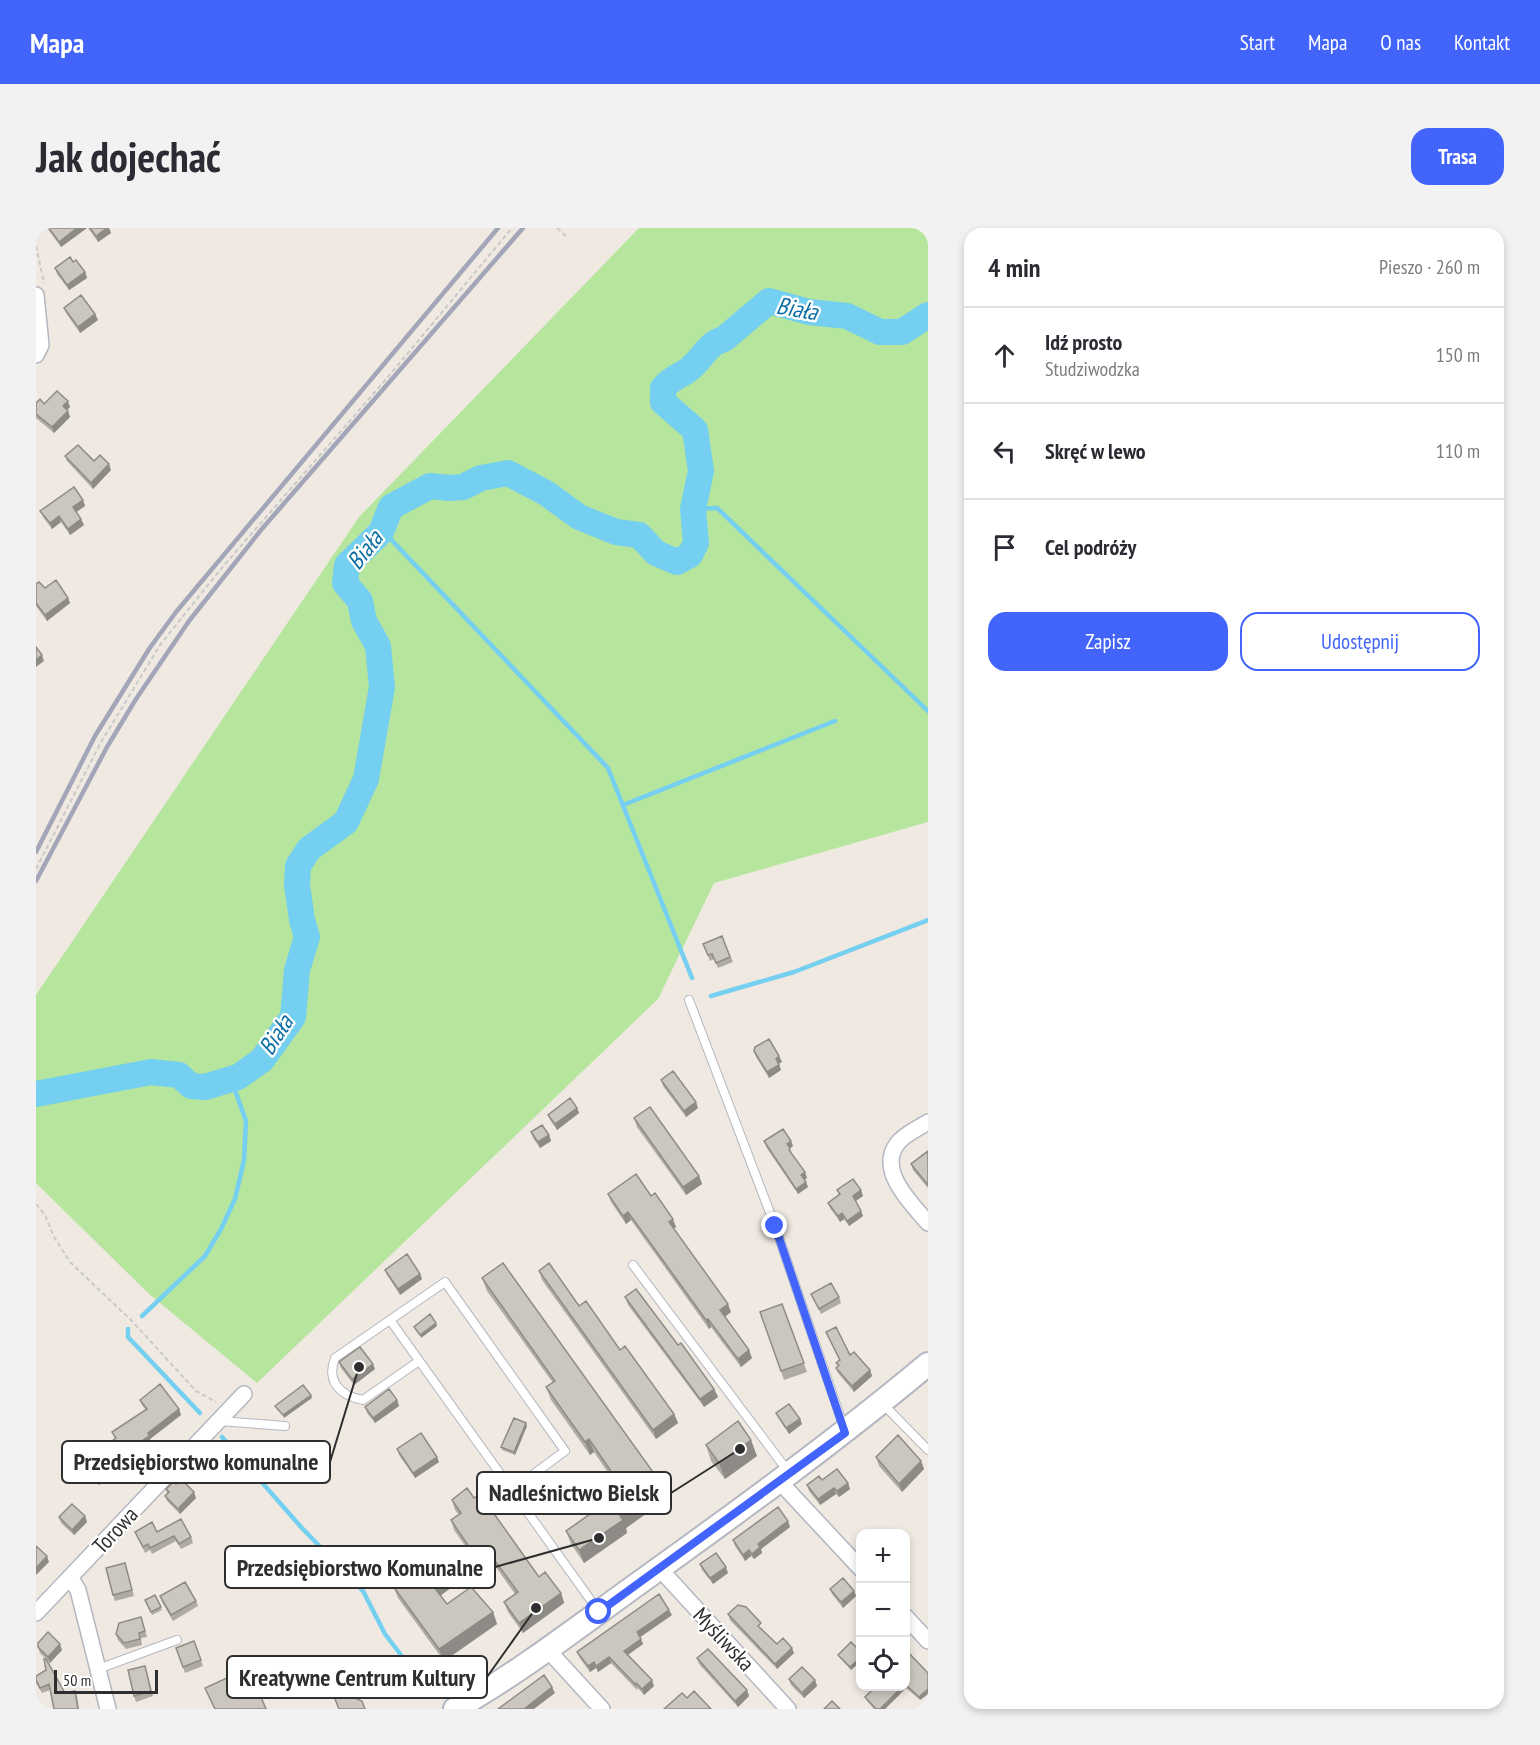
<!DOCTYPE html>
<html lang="pl">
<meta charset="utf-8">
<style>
:root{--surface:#fff;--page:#f2f2f3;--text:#2b2b33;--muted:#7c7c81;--line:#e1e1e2;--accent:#4264fb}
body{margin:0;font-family:"PT Sans Narrow",sans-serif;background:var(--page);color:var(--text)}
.controls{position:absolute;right:18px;bottom:18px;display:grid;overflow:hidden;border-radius:12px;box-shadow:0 3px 9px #0003}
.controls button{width:54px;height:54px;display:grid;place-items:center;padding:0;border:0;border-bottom:2px solid var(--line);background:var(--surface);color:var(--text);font:30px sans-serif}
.scale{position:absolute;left:18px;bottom:15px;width:104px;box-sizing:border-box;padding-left:6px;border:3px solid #2e2e2e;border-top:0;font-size:16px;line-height:21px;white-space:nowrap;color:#2e2e2e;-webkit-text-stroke:4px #fff;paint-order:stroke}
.stop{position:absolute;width:18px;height:18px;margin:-14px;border:4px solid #4264fb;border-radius:50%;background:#fff}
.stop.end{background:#4264fb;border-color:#fff;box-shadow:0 2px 6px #0008}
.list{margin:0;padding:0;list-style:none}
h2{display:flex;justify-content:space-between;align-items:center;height:78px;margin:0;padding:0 24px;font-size:26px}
h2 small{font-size:20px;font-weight:400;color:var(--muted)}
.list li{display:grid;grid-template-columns:39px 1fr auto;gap:18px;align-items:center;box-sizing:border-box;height:96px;padding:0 24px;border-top:2px solid var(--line)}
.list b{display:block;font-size:22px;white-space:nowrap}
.list p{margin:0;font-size:20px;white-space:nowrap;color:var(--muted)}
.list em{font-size:20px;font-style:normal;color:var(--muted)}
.actions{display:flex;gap:12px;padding:18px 24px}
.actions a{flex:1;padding:14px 0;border:2px solid var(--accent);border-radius:18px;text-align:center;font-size:21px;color:var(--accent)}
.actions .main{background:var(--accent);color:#fff}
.icon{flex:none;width:33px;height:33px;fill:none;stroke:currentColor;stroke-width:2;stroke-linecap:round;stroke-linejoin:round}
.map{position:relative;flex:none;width:892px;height:1481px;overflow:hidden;border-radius:18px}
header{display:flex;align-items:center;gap:36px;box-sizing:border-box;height:84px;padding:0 30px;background:var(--accent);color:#fff}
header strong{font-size:28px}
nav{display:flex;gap:33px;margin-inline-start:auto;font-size:21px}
.intro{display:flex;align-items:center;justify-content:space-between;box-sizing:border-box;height:144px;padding:0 36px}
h1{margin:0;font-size:42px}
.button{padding:15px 27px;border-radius:18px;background:var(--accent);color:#fff;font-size:21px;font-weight:700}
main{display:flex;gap:36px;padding:0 36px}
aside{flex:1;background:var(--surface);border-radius:18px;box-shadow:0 3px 9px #0003}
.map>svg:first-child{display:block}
.green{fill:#b6e59e}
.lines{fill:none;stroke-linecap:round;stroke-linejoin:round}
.stream{stroke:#75cff0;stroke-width:4.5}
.river{stroke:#75cff0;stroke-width:26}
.lane-casing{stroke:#b4b7c1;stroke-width:10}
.street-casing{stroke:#b4b7c1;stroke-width:18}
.secondary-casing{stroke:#b4b7c1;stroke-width:26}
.path{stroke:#c9c9c9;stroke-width:2;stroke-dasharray:4.5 3;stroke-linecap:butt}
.lane{stroke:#fff;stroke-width:8}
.street{stroke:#fff;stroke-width:15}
.secondary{stroke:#fff;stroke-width:22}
.rail{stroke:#a3a6b8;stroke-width:4.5}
.wall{fill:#afaba4}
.shaded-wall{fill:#8e8b86}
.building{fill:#cbc7bf;stroke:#8e8b86;stroke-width:1.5}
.route{stroke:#4264fb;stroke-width:8}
.labels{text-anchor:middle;stroke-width:4.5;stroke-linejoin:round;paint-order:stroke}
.street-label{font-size:22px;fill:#2e2e2e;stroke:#fff}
.water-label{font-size:24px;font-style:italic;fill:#0d6fa3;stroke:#fff}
.leader{fill:none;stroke:#2e2e2e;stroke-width:2}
.callout-dot{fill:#2e2e2e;stroke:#fff;stroke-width:2}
.callout{fill:#fff;stroke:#2e2e2e;stroke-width:2}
.callout-label{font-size:24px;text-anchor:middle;font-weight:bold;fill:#2e2e2e}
</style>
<header>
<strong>Mapa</strong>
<nav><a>Start</a><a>Mapa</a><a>O nas</a><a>Kontakt</a></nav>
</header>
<div class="intro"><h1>Jak dojechać</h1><a class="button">Trasa</a></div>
<main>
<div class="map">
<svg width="892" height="1481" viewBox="0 0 892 1481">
<rect width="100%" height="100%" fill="#efe9e1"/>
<path class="green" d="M603,0h289v594l-214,61 -56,116 -401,384 -109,-90 -112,-110v-188l323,-478z"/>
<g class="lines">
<path class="stream" d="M657,281l24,-1 211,203
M346,302l226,238 84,210
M587,577l212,-84
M675,768l83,-24 134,-52
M106,1088l63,-60 16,-27 14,-30 9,-39 2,-39 -15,-42
M92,1101v8l72,76
M186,1209l79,90 62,64 22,43 48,63"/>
<path class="river" d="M0,866l115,-22 28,3 12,11 14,1 33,-10 24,-17 31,-43 4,-47 10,-33 -5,-17 -5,-35 1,-19 11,-17 37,-27 20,-43 16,-92 -4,-41 -14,-25 -4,-20 -15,-18 2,-18 34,-33 10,-25 39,-21 19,2 14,-1 18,-9 27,-5 38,20 33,24 37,15 23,3 17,18 21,9 13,-7 6,-12 -3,-34 8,-38 -6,-41 -32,-28v-14c10,-11 13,-10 24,-17 14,-9 20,-28 37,-32l45,-38 40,11 38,4 33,16h22l26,-17"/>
<g class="lane-casing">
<path id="lane" d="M653,772l86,226 69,202
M597,1037l154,205
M354,1092l207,289
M383,1133l-56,39c-23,-4 -37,-19 -28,-42l110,-76 120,169 -53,39
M847,1176l45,46
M184,1193l65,5
M62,1441l79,-29"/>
</g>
<g class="street-casing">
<path id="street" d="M0,67l5,50 -5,10
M892,894c-9,6 -25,13 -31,22 -20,27 15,60 31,79
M743,1253l82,88
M623,1340l129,141
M34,1349l8,13 30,119
M0,1385l208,-219
M870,1389l22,24
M511,1421l55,60"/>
</g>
<g class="secondary-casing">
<path id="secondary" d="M419,1481c67,-38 128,-86 191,-131 96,-69 191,-138 282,-214"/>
</g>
<path class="path" d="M521,0l9,8
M0,18l8,37
M0,641l64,-125 60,-99 60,-75 168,-193 124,-149
M0,976l9,11 9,22 16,25 62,59 64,70 20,11"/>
<use href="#lane" class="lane"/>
<use href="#street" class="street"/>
<use href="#secondary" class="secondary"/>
<path class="rail" d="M0,624l59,-116 54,-87 27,-37 322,-384
M0,653l71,-134 29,-48 53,-78 72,-91 262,-302"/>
</g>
<path class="wall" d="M11,0h40l-26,19z
M52,0h21l2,5 -13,9z
M37,34l12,10 2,6 -18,12 -12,-16 -2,-6z
M28,80l31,6 3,6 -18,13 -14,-20z
M0,175l34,4 -3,3 3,7 -16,16 -18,-15z
M29,228l29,5 17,9 -18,19 -26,-28z
M47,272l2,6 -9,6 5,7 3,6 -14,10 -9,-13 -9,7 -9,-12 -3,-6z
M0,356l32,14 2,5 -23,18 -11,-15z
M686,708l11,26 -15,6 -4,-9 -4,2 -7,-17z
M718,823l25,5 3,6 -3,2 2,6 -12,8 -13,-21z
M625,852l37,28 -12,9 -23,-31z
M541,880l2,5 -22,17 -7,-10 -2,-5z
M598,890l65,58 3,8 -16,11 -49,-68z
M495,904l18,3 2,6 -11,7 -7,-10z
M728,913l29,5 -3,2 2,6 13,18 2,6 -3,2 4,7 -10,7 -32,-47z
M892,923v37l-15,-18 -2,-6z
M801,962l26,6 -7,5 7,15 -14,10 -5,-7 -4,3 -10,-14 -2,-5 11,-8z
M572,966l43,2 25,31 -3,2 58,83 -6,5 27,41 -11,9 -30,-40 -2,2 -78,-109 -5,4 -15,-22z
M349,1042l35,4 2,5 -22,16 -13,-20z
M503,1043l40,35 41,44 54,64 4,9 -22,16 -114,-159z
M446,1050l181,208 4,13 -41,29 1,5 -43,30 -13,-19 -5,-13 55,-39 -27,-40 -4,3 -39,-55 -5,-13 7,-4 -66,-92z
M775,1066l28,3 2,6 -20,11z
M589,1069l53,48 36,44 4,8 -14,10 -76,-102z
M746,1076l25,68 -23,8 -24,-68z
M790,1104l24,23 20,15 2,6 -18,16 -16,-19 -2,-5 2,-2 -2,-3 3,-3z
M303,1134l36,7 -21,16 -13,-17z
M104,1172l39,9 2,6 -31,24 1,3 -33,22 3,6 -22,15 -13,-19 -2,-6 31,-21 -3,-7 34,-22 -4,-5z
M361,1172l2,6 -24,17 -8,-10 -2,-6z
M740,1185l24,6 2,5 -13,10 -10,-15z
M491,1198l-12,29 -13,-5 -1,-3z
M670,1217l51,11 -32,23 -14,-18z
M361,1221l42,13 -24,16 -16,-23z
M188,1225l2,5 -14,15 -9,-9 -2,-5z
M840,1229l45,4 3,8 -22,23 -23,-26z
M786,1252l26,3 2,6 -11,8 -3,-3 -16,11 -11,-14 -2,-6z
M130,1261l30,9 -16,16 -13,-13 -2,-5 2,-3z
M438,1270l65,79 22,16 3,10 -41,30 -15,-21 -4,-10 11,-8 -24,-34 -11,7 -26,-37 -3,-10 8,-5 -4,-5 -3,-10z
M49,1288l2,6 -13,13 -13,-12 -2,-6z
M754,1299l-29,22 1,4 -8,6 -3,-3 -6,5 -10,-15 -2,-6z
M99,1304h22l34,5 2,6 -12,6 -5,-8 -24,13 -2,-4 -5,3z
M89,1335l9,33 -19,5 -2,-6z
M664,1336l28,9 -15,11 -11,-14z
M391,1349l32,5 -18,13 6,9 46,8 4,12 -53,37 -46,-63 -5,-12z
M794,1361l24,2 2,5 -13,12 -11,-14z
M119,1367l7,15 -10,5 -7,-15z
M124,1368l36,5 2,5 -25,15 -11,-19z
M692,1386l35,15 -1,1 15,14 17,9 -17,16 -47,-49z
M636,1387l-32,22 3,7 -15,11 26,31 -10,9 -6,-7 -1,2 -26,-27 -13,9 -2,-4 -6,4 -11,-15 -2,-5z
M107,1395l4,14 -6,1 1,7 -16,4 -8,-9 -2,-6z
M158,1413l9,25 -18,7 -9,-25z
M2,1419l24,3 -12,13 -3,-4 18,34 12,3 2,13h-25l-4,-19 -8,3 -6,-10v-7l10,-6v-11l-6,-6z
M870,1422l22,23v21l-8,6 -14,-12 -21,21h-11l-7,-8 -2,-4 11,-11h30z
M825,1424v9l-10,9 -12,-13 -1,-2z
M661,1430l50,32 2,6 -11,11 -39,-43z
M111,1444l6,24 -17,6 -2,-6z
M753,1451l26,1 2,6 -13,12 -13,-13z"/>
<path class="shaded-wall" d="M41,0h10l-26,19 -2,-5z
M71,0h2l2,5 -13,9 -2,-6z
M49,44l2,6 -18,12 -2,-5z
M59,86l3,6 -18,13 -2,-6z
M32,173l2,6 -5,5 -2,-6z
M32,183l2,6 -16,16 -2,-6z
M73,236l2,6 -18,19 -2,-6z
M47,272l2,6 -10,7 -2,-6z
M23,288l2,6 -9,7 -2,-6z
M45,291l3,6 -14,10 -2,-6z
M32,370l2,5 -23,18 -2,-6z
M6,427l2,6 -8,6v-7z
M743,828l3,6 -4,2 -2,-5z
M743,837l2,5 -12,8 -2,-6z
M660,874l2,6 -12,9 -2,-6z
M541,880l2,5 -22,17 -2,-6z
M513,907l2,6 -11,7 -2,-6z
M755,913l2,5 -4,3 -2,-5z
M769,944l2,6 -4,3 -2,-6z
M663,948l3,8 -16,11 -3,-8z
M770,954l2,5 -10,7 -2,-5z
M825,962l2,6 -8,5 -2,-5z
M825,983l2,5 -14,10 -2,-5z
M592,984l3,8 -5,4 -3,-8z
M806,985l2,6 -4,3 -2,-6z
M637,991l3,8 -5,3 -2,-8z
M384,1046l2,5 -22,16 -2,-6z
M692,1076l3,8 -8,6 -3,-8z
M672,1091l3,8 -2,2 -3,-9z
M400,1095l1,3 -16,12 -1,-3z
M713,1122l3,8 -11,9 -3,-8z
M337,1136l2,5 -21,16 -2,-6z
M834,1142l2,6 -18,16 -2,-6z
M678,1161l4,8 -14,10 -4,-8z
M275,1167l1,3 -28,20 -1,-3z
M361,1172l2,6 -24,17 -2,-5z
M143,1181l2,6 -31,24 1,3 -34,23 -2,-6z
M638,1186l4,9 -22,16 -3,-9z
M764,1191l2,5 -13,10 -3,-6z
M490,1195l1,3 -12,29 -1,-3z
M553,1211l5,13 -4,3 -5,-13z
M715,1212l6,16 -32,23 -6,-16z
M188,1225l2,5 -14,15 -2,-6z
M401,1229l2,5 -24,16 -2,-5z
M885,1233l3,8 -22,23 -3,-8z
M83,1236l2,6 -22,15 -2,-5z
M812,1255l2,6 -11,8 -2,-6z
M627,1258l4,13 -41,29 1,5 -43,30 -5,-13 41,-34z
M798,1260l2,6 -16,11 -2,-6z
M158,1264l2,6 -16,16 -2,-5z
M49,1288l2,6 -13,13 -2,-5z
M752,1293l2,6 -29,22 1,4 -8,6 -2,-5 6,-10z
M451,1322l4,10 -11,7 -4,-10z
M713,1322l2,6 -6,5 -2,-6z
M11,1328l2,6 -13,13v-7z
M690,1339l2,6 -15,11 -3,-6z
M419,1342l4,12 -22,16 -4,-12z
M818,1363l2,5 -13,12 -2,-6z
M525,1365l3,10 -41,30 -4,-10z
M633,1382l3,5 -33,23 -2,-6z
M457,1384l4,12 -53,37 -5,-12z
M605,1411l2,5 -17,12 -2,-5z
M24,1416l2,6 -12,13 -2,-6z
M756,1420l2,5 -17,16 -2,-5z
M573,1429l2,6 -13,9 -2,-6z
M825,1429v4l-10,9 -1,-3z
M558,1434l2,6 -6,4 -2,-6z
M616,1452l2,6 -10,9 -2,-6z
M779,1452l2,6 -13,12 -2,-5z
M867,1458h2l1,2 -21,21h-5z
M516,1459l3,6 -21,16h-10z
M892,1461v5l-8,6 -1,-3z
M711,1462l2,6 -11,11 -3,-6z"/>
<path class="building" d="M13,0h28l-18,14z
M54,0h17l-11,8z
M34,29l3,5 3,-2 9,12 -18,13 -12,-17z
M45,67l14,19 -17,13 -14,-19z
M21,163l11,10 -5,5 5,5 -16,16 -16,-13v-11l4,-4 4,5z
M42,217l16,16 6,-6 9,9 -18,19 -26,-27z
M38,259l9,13 -10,7 8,12 -13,10 -9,-13 -9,7 -10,-12z
M20,352l12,18 -23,17 -9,-12v-19l3,-2 6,6z
M0,419l6,8 -6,5z
M686,708l8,21 -14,6 -4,-9 -4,1 -5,-11z
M733,811l10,17 -3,3 3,6 -12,7 -13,-21 1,-4z
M637,843l23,31 -12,9 -23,-31z
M534,870l7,10 -22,16 -7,-9z
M614,879l49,69 -16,11 -49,-69z
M506,897l7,10 -11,7 -7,-10z
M747,901l8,12 -4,3 3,4 -1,2 16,22 -4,3 5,7 -10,7 -32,-48z
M892,923v34l-17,-21z
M600,946l15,22 4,-3 18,26 -4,3 59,82 -8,6 29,40 -11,9 -30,-40 -2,1 -78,-108 -5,4 -15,-22z
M817,951l8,11 -8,6 8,15 -14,10 -5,-8 -4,3 -10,-13 12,-9 -3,-4z
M371,1026l13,20 -22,15 -13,-19z
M467,1035l160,223 -43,30 3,4 -44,30 -13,-19 58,-41 -35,-51 -4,3 -39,-55 9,-6 -73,-103z
M513,1035l30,43 7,-5 34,49 5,-4 49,68 -21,16 -114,-159z
M795,1055l8,14 -20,12 -8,-15z
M600,1061l42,56 3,-2 33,46 -14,10 -75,-102z
M746,1076l22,59 -23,8 -21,-59z
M394,1086l6,9 -16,12 -6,-8z
M800,1099l14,28 4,-3 16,18 -18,16 -16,-18 3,-3 -3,-2 4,-3 -14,-28z
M324,1119l13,17 -21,15 -13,-17z
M124,1156l19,25 -31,24 1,3 -34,23 4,5 -22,16 -13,-20 32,-22 -4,-6 35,-23 -7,-9z
M267,1157l8,10 -28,20 -8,-9z
M353,1161l8,11 -24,18 -8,-11z
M753,1176l11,15 -14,9 -10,-15z
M478,1190l12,5 -12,29 -13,-5z
M702,1193l13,19 -32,23 -13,-18z
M385,1205l16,24 -24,16 -16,-24z
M862,1207l23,26 -22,23 -23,-27z
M801,1241l11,14 -11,8 -3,-3 -16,11 -11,-14 12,-9 3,4z
M145,1251l13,13 -16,17 -13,-13 4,-4 -3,-3 7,-7 3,2z
M431,1260l7,10 6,-4 59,83 6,-5 16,21 -42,30 -15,-21 14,-10 -31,-42 -11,7 -25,-37 10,-7 -9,-13z
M36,1276l13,12 -13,14 -13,-13z
M742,1279l10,14 -30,23 2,3 -8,7 -3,-4 -6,5 -10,-15z
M145,1291l10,18 -12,7 -5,-8 -24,12 -2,-4 -5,3 -8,-15 17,-10 5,10z
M0,1318l11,10 -11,12z
M680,1325l10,14 -16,11 -10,-14z
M413,1333l6,9 -22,16 14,18 24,-17 22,25 -54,37 -46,-63 27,-19 7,10z
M89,1335l7,27 -19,5 -7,-27z
M807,1350l11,13 -13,11 -11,-13z
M149,1354l11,19 -25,14 -11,-19z
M623,1366l10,16 -32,22 4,7 -17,12 28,29 -10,9 -6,-6 -1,1 -26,-27 -13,9 -2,-4 -6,4 -11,-14z
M119,1367l6,12 -10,5 -6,-12z
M702,1377l8,2 15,16 -3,3 19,18 6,-6 9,10 -17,16 -47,-50z
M825,1387v7l-4,-4z
M105,1389l4,14 -6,2 1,6 -16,4 -8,-9 3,-11z
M12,1404l12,12 -12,13 -10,-10v-4z
M158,1413l7,19 -18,7 -7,-19z
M815,1414l10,10v5l-11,10 -12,-12z
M672,1421l39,41 -12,11 -38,-43z
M870,1422l22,23v16l-9,8 -13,-12z
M8,1431h2l19,34 10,-2 3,18h-24l-5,-25 -9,4 -4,-8v-4l10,-6z
M109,1438l6,25 -17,5 -6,-26z
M766,1439l13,13 -13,13 -13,-14z
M508,1447l8,12 -28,22h-26z
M195,1448l10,21 17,-7 8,19h-51l-10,-21z
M317,1455l5,10 -1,6 5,2 3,8h-26l-6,-15 11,-4 -1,-2z
M840,1458h27l-23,23h-4l-11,-12z
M658,1463l17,18h-47l18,-16 5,5z
M796,1473l8,8h-16z"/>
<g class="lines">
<path class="route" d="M563,1384l246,-179 -70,-207"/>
</g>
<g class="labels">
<g class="street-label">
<text transform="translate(79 1302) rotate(-47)" y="8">Torowa</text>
<text transform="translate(688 1411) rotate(47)" y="8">Myśliwska</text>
</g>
<g class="water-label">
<text transform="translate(761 81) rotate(10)" y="8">Biała</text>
<text transform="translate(329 322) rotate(-52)" y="8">Biała</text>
<text transform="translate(240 807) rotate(-57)" y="8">Biała</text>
</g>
</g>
<path class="leader" d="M323 1139L294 1234M704 1221L635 1265M563 1310L459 1339M500 1380L451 1449"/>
<g class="callout-dot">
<circle cx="323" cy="1139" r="6"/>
<circle cx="704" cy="1221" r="6"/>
<circle cx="563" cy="1310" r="6"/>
<circle cx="500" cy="1380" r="6"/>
</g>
<g class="callout">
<rect x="26" y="1213" width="268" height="42" rx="6"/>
<rect x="441" y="1244" width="194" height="42" rx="6"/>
<rect x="189" y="1318" width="270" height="42" rx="6"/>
<rect x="191" y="1428" width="260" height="42" rx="6"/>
</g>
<g class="callout-label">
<text x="160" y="1242">Przedsiębiorstwo komunalne</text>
<text x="538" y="1273">Nadleśnictwo Bielsk</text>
<text x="324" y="1348">Przedsiębiorstwo Komunalne</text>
<text x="321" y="1458">Kreatywne Centrum Kultury</text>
</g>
</svg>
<div class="controls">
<button>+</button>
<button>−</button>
<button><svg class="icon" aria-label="locate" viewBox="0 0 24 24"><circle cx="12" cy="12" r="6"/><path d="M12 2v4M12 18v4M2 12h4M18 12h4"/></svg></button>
</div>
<div class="scale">50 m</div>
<div class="stop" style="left:563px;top:1384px"></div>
<div class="stop end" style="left:739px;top:998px"></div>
</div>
<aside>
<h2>4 min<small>Pieszo · 260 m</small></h2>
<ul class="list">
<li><svg class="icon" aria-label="ahead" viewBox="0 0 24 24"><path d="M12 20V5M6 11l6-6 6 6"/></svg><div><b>Idź prosto</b><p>Studziwodzka</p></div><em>150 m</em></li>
<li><svg class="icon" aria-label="left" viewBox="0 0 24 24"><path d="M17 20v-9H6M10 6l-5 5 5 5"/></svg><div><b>Skręć w lewo</b></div><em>110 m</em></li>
<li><svg class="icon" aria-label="arrive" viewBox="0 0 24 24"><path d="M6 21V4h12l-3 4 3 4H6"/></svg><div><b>Cel podróży</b></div></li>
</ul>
<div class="actions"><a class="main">Zapisz</a><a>Udostępnij</a></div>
</aside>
</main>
